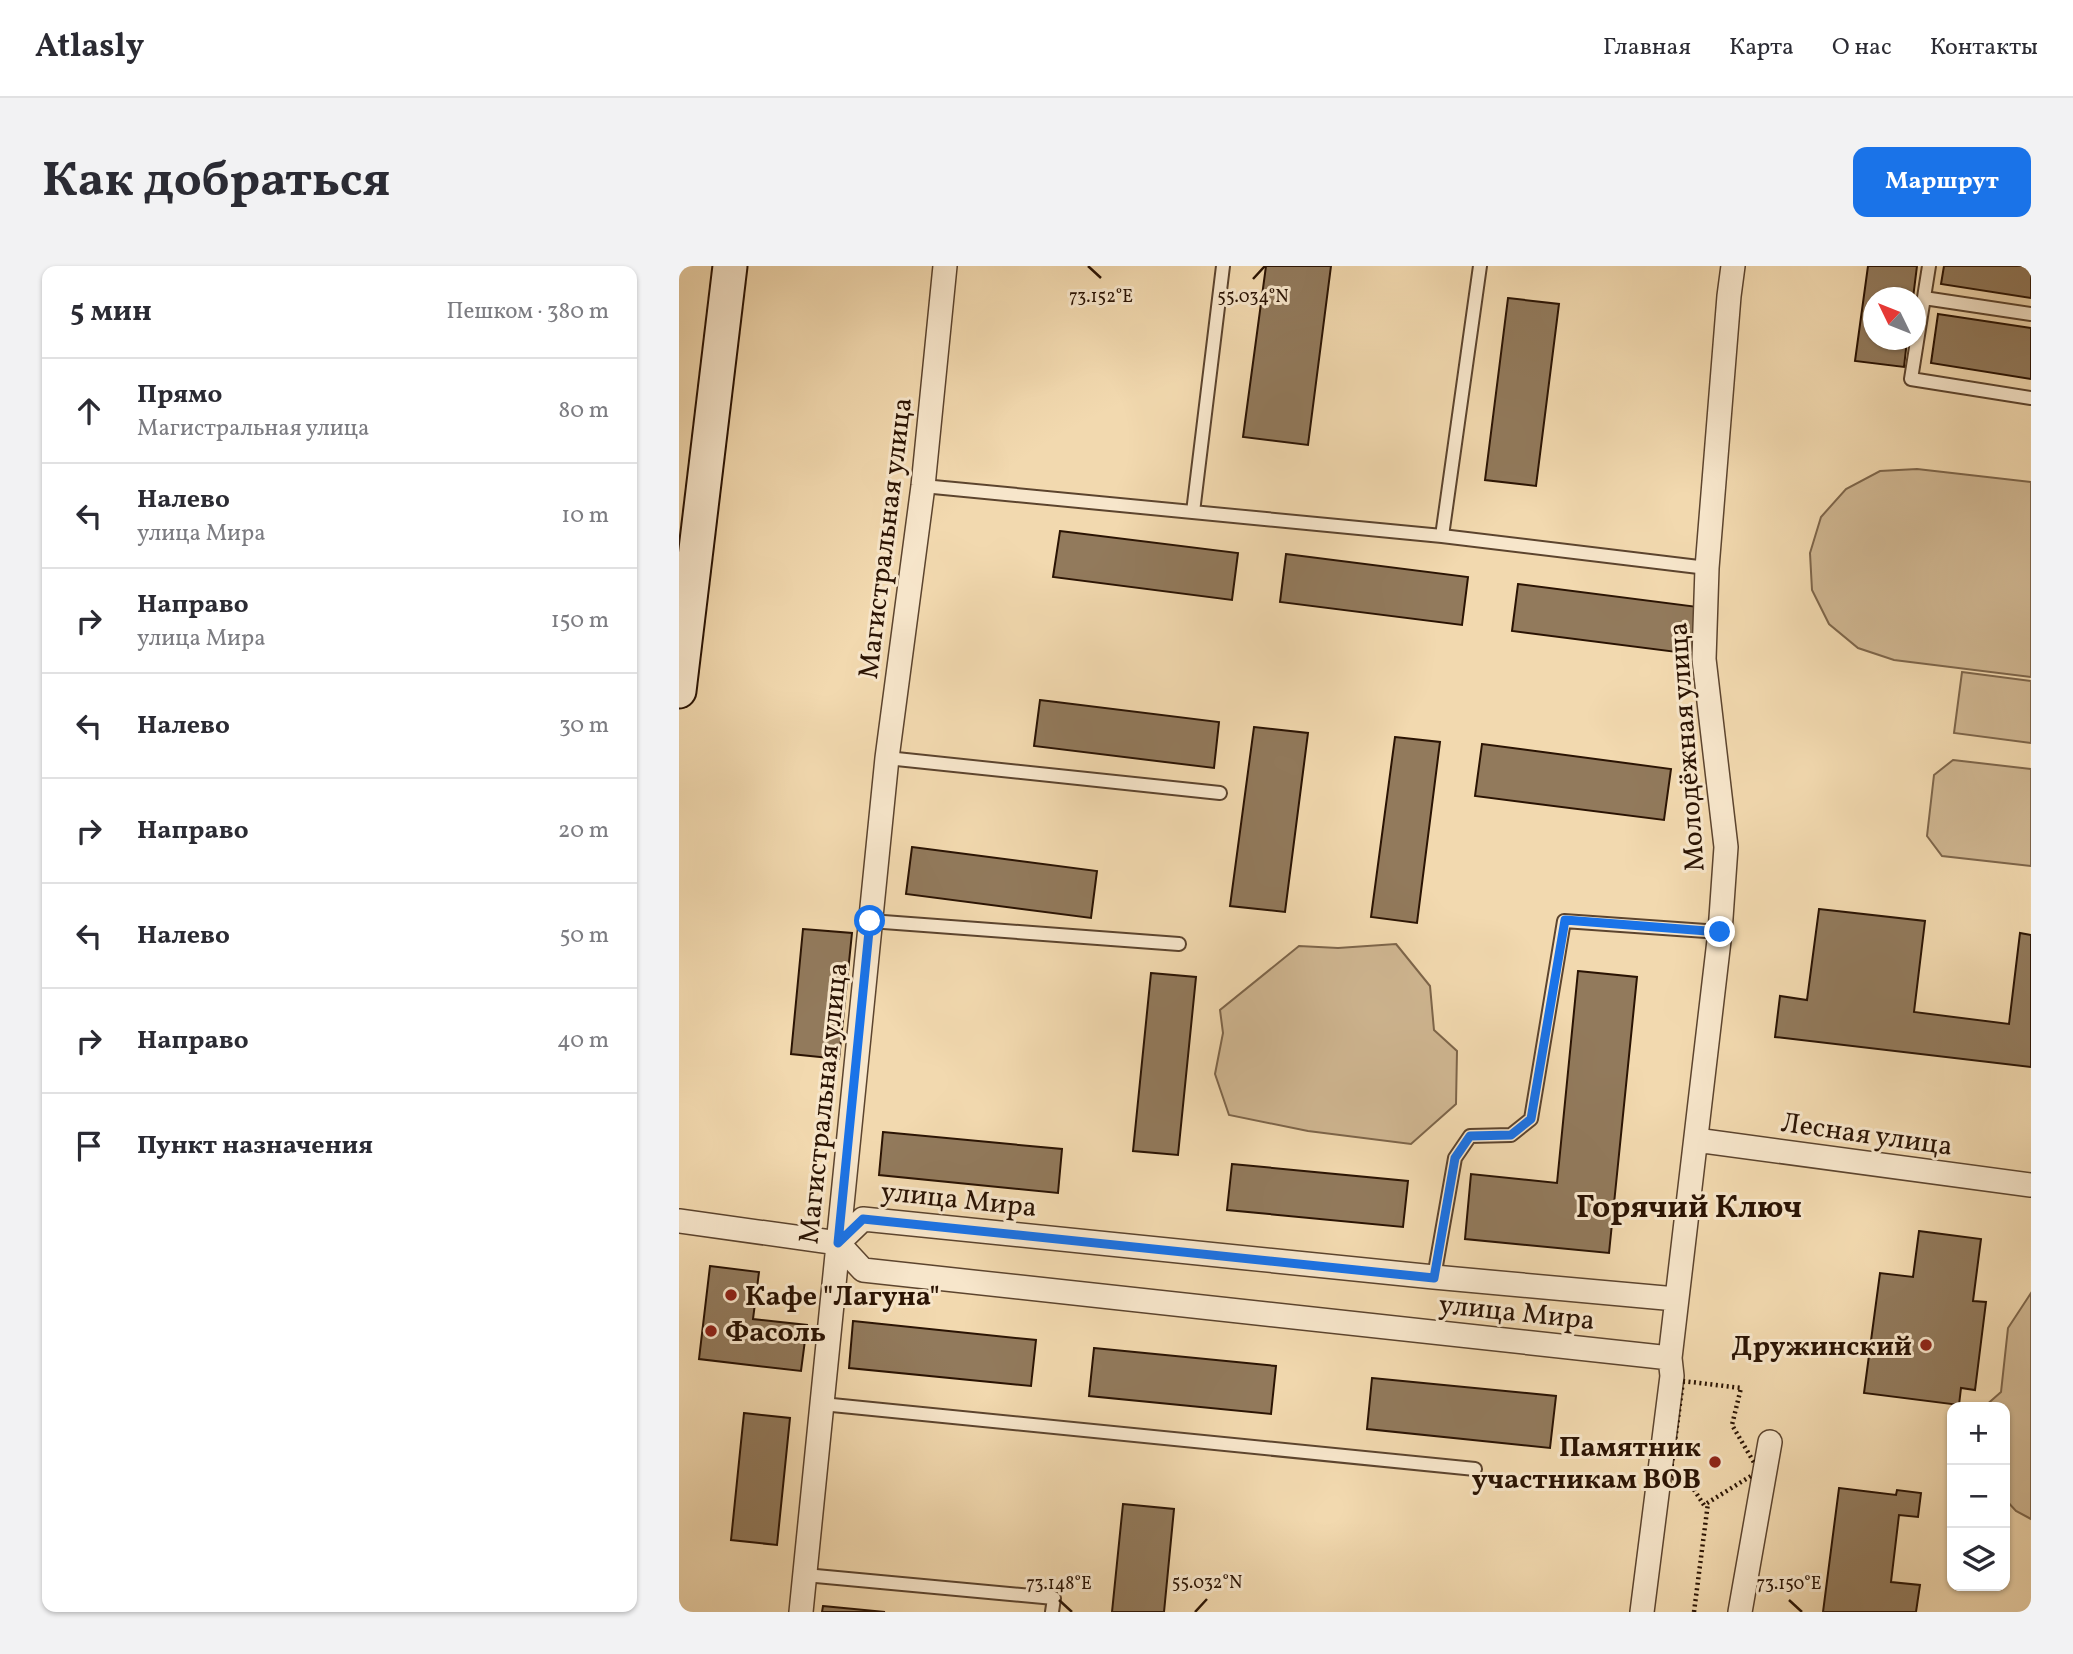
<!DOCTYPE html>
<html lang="ru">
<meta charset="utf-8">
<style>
:root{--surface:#fff;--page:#f2f2f3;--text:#2b2b33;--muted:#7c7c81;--line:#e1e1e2;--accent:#1a73e8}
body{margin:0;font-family:Vollkorn,serif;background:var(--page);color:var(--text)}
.controls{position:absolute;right:21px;bottom:21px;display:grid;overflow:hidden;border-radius:14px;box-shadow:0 2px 5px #0004}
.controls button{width:63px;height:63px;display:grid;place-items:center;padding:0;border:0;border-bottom:2px solid var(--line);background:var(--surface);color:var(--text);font:35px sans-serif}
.compass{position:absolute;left:1184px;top:21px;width:63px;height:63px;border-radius:50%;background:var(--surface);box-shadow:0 2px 5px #0004;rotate:313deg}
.stop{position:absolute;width:21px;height:21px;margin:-16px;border:5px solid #1a73e8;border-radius:50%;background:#fff}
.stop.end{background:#1a73e8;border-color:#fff;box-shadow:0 2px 7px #0008}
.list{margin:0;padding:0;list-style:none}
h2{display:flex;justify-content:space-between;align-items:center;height:91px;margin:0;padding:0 28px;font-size:30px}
h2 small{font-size:23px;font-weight:400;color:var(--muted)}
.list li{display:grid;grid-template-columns:46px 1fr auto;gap:21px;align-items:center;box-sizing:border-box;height:105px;padding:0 28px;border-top:2px solid var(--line)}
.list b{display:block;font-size:26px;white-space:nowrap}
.list p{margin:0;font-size:23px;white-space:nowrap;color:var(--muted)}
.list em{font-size:23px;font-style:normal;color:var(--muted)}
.icon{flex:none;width:38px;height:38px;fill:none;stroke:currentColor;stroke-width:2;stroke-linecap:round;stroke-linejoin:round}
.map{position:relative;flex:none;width:1352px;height:1346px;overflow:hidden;border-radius:14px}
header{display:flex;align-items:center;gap:42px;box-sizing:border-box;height:98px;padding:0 35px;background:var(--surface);border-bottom:2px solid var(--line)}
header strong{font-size:33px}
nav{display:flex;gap:38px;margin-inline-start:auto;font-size:24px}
.intro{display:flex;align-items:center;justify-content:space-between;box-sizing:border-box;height:168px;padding:0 42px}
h1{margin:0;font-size:49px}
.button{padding:18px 32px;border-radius:14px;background:var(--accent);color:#fff;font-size:24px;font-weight:700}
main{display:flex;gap:42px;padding:0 42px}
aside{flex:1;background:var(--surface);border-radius:14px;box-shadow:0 2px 5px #0004}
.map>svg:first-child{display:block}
.green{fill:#d0b792;stroke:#7d654a;stroke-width:2}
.building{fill:#927a5c;stroke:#2a1303;stroke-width:2}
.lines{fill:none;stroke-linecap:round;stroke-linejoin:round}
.lane-casing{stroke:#5c442e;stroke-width:16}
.street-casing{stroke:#5c442e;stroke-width:26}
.secondary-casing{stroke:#2a1303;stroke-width:37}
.path{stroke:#2a1303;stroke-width:4.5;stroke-dasharray:2 3.5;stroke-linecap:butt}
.lane{stroke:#f7e6cb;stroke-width:12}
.street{stroke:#f7e6cb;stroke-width:23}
.secondary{stroke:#f7e6cb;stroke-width:33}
.route{stroke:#1a73e8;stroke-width:9}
.ticks{fill:none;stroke:#2a1303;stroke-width:2.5}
.poi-dot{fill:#8f2418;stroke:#f7e6cb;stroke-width:2.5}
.labels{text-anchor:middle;stroke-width:6;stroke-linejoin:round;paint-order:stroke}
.street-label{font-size:28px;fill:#2a1303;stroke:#f7e6cb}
.poi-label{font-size:28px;font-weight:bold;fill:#2a1303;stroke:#f7e6cb;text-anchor:start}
.quarter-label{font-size:32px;font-weight:bold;fill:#2a1303;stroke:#f7e6cb}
.ticks-label{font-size:18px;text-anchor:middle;fill:#2a1303;stroke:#f7e6cb;stroke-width:6;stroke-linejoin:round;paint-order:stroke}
</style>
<header>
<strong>Atlasly</strong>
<nav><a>Главная</a><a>Карта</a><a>О нас</a><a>Контакты</a></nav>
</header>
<div class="intro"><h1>Как добраться</h1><a class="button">Маршрут</a></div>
<main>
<aside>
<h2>5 мин<small>Пешком · 380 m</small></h2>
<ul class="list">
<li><svg class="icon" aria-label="ahead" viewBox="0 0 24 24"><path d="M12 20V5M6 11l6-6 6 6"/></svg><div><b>Прямо</b><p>Магистральная улица</p></div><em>80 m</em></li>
<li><svg class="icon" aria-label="left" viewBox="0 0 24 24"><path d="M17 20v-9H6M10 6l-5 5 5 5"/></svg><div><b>Налево</b><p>улица Мира</p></div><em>10 m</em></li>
<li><svg class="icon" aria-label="right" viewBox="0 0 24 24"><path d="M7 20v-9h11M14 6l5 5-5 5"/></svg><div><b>Направо</b><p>улица Мира</p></div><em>150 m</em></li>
<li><svg class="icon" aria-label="left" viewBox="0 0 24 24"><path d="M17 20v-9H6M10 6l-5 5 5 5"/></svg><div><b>Налево</b></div><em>30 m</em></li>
<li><svg class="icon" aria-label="right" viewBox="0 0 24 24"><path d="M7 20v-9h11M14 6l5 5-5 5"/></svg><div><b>Направо</b></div><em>20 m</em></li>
<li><svg class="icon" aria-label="left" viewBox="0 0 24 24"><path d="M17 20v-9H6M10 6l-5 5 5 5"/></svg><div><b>Налево</b></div><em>50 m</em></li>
<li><svg class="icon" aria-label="right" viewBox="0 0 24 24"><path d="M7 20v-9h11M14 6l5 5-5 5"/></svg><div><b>Направо</b></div><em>40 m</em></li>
<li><svg class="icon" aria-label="arrive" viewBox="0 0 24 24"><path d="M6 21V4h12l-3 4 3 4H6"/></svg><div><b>Пункт назначения</b></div></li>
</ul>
</aside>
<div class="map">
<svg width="1352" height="1346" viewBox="0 0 1352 1346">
<rect width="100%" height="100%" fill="#f2d9af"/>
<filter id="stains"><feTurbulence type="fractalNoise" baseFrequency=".00286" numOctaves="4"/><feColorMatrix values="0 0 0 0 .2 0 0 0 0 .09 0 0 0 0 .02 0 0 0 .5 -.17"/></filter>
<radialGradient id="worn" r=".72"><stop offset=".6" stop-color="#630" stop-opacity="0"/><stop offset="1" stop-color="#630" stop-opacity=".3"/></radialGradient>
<path class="green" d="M1238,203l114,13v195l-137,-17 -36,-12 -29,-24 -17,-34 -2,-37 11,-36 25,-28 34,-18z
M1283,406l69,9v62l-77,-10z
M1274,494l78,9v97l-89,-10 -15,-20 7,-61z
M717,678l34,42 4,44 23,21 -1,53 -45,40 -103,-13 -79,-16 -14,-41 8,-41 -3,-23 79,-64 39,2z
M1352,1027v226l-15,-8 -11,-12v-92h-21l17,-15 7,-64z"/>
<path class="building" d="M587,0h65l-23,179 -65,-8z
M1189,0h49l-4,32h-39v42h33l-3,27 -49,-6z
M1265,0h87v32l-90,-14z
M829,32l51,6 -23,182 -51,-6z
M1259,48l93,14v51l-100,-16z
M381,265l178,22 -6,47 -179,-23z
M607,288l182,23 -6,48 -182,-23z
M839,318l180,23 -6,47 -180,-23z
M361,434l179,22 -5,46 -180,-22z
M575,461l54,6 -23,179 -55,-6z
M716,471l45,5 -23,181 -46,-6z
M803,478l189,25 -7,51 -189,-24z
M233,581l185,24 -6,47 -185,-24z
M1140,643l106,12 -11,91 95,12 11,-91 11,2v132l-256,-30 5,-41 27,4z
M124,663l49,4 -13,126 -48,-5z
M899,705l59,6 -28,276 -144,-14 6,-65 86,9z
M472,707l45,4 -18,178 -45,-4z
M204,866l179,17 -4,44 -179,-18z
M553,898l176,17 -5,46 -176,-17z
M1240,965l62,8 -8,62 13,1 -11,88 -14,-2 -2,17 -95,-12 16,-120 33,4z
M31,1000l49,6 -6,47 54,6 -6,46 -102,-12z
M174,1055l183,19 -5,46 -182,-18z
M415,1082l182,18 -5,48 -182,-18z
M693,1112l184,18 -6,52 -183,-19z
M65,1147l46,5 -13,127 -46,-5z
M1160,1222l57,7 1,-5 24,3 -3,24 -19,-2 -8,67 29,3 -4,27h-93z
M444,1238l51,5 -10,103h-52z
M144,1340l62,6h-63z"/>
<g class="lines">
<g class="lane-casing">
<path id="lane" d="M1250,0l-18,113 120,19
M1245,32l107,16
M244,220l519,50 265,32
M514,246l30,-246
M763,270l38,-270
M208,492l333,35
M191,655l309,23
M755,1011l21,-119 15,-22 41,-1 20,-16 33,-198 156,11
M143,1138l653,65
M126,1309l249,23 -2,14"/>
</g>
<g class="street-casing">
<path id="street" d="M1017,874l335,45
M0,955l159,22
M159,977l25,-24 571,58 242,22
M159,977l25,27 807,88
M122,1346l86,-854 36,-272 22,-220
M963,1346l30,-236 -2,-18 50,-426 6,-85 -22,-188 3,-91 22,-272 4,-30
M1061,1346l30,-170"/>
</g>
<g class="secondary-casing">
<path id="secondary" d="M0,425l51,-425"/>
</g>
<path class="path" d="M1004,1115l58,7 -9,37 27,46 -55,34 -17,-26 -17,-1z
M1015,1346l14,-109"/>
<use href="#lane" class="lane"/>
<use href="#street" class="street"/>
<use href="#secondary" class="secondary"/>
</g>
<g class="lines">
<path class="route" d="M191,655l-32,322 25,-24 571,59 21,-120 15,-22 41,-1 20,-16 34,-199 155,12"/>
</g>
<path class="ticks" d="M409,0l13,12M574,13l12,-13M380,1334l13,12M1110,1334l13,12M516,1346l12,-13"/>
<g class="poi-dot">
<circle cx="52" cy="1029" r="7"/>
<circle cx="32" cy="1065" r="7"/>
<circle cx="1247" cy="1079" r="7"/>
<circle cx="1036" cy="1196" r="7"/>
</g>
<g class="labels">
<g class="street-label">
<text transform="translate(205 272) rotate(-83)" y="10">Магистральная улица</text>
<text transform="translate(1006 481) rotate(-94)" y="10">Молодёжная улица</text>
<text transform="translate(143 837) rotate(-84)" y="10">Магистральная улица</text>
<text transform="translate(1188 867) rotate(8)" y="10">Лесная улица</text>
<text transform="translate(280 932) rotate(6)" y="10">улица Мира</text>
<text transform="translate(838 1045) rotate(6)" y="10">улица Мира</text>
</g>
<g class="poi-label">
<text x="66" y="1039">Кафе "Лагуна"</text>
<text x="46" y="1075">Фасоль</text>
<text x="1233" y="1089" text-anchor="end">Дружинский</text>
<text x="1022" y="1190" text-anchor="end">Памятник<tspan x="1022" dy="32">участникам ВОВ</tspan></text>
</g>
<g class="quarter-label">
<text x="1010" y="951">Горячий Ключ</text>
</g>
</g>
<g class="ticks-label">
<text x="422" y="36">73.152°E</text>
<text x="574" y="36">55.034°N</text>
<text x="528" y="1322">55.032°N</text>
<text x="380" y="1323">73.148°E</text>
<text x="1110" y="1323">73.150°E</text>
</g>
<rect width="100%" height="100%" filter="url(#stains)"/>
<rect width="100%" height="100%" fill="url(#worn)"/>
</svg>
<div class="controls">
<button>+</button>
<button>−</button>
<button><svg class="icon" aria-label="layers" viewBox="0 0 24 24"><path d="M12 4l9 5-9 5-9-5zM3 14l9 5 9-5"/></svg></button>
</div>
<svg class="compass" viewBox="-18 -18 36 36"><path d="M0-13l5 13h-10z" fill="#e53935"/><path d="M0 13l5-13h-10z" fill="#7c7c81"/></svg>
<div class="stop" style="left:191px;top:655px"></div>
<div class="stop end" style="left:1041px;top:666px"></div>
</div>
</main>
